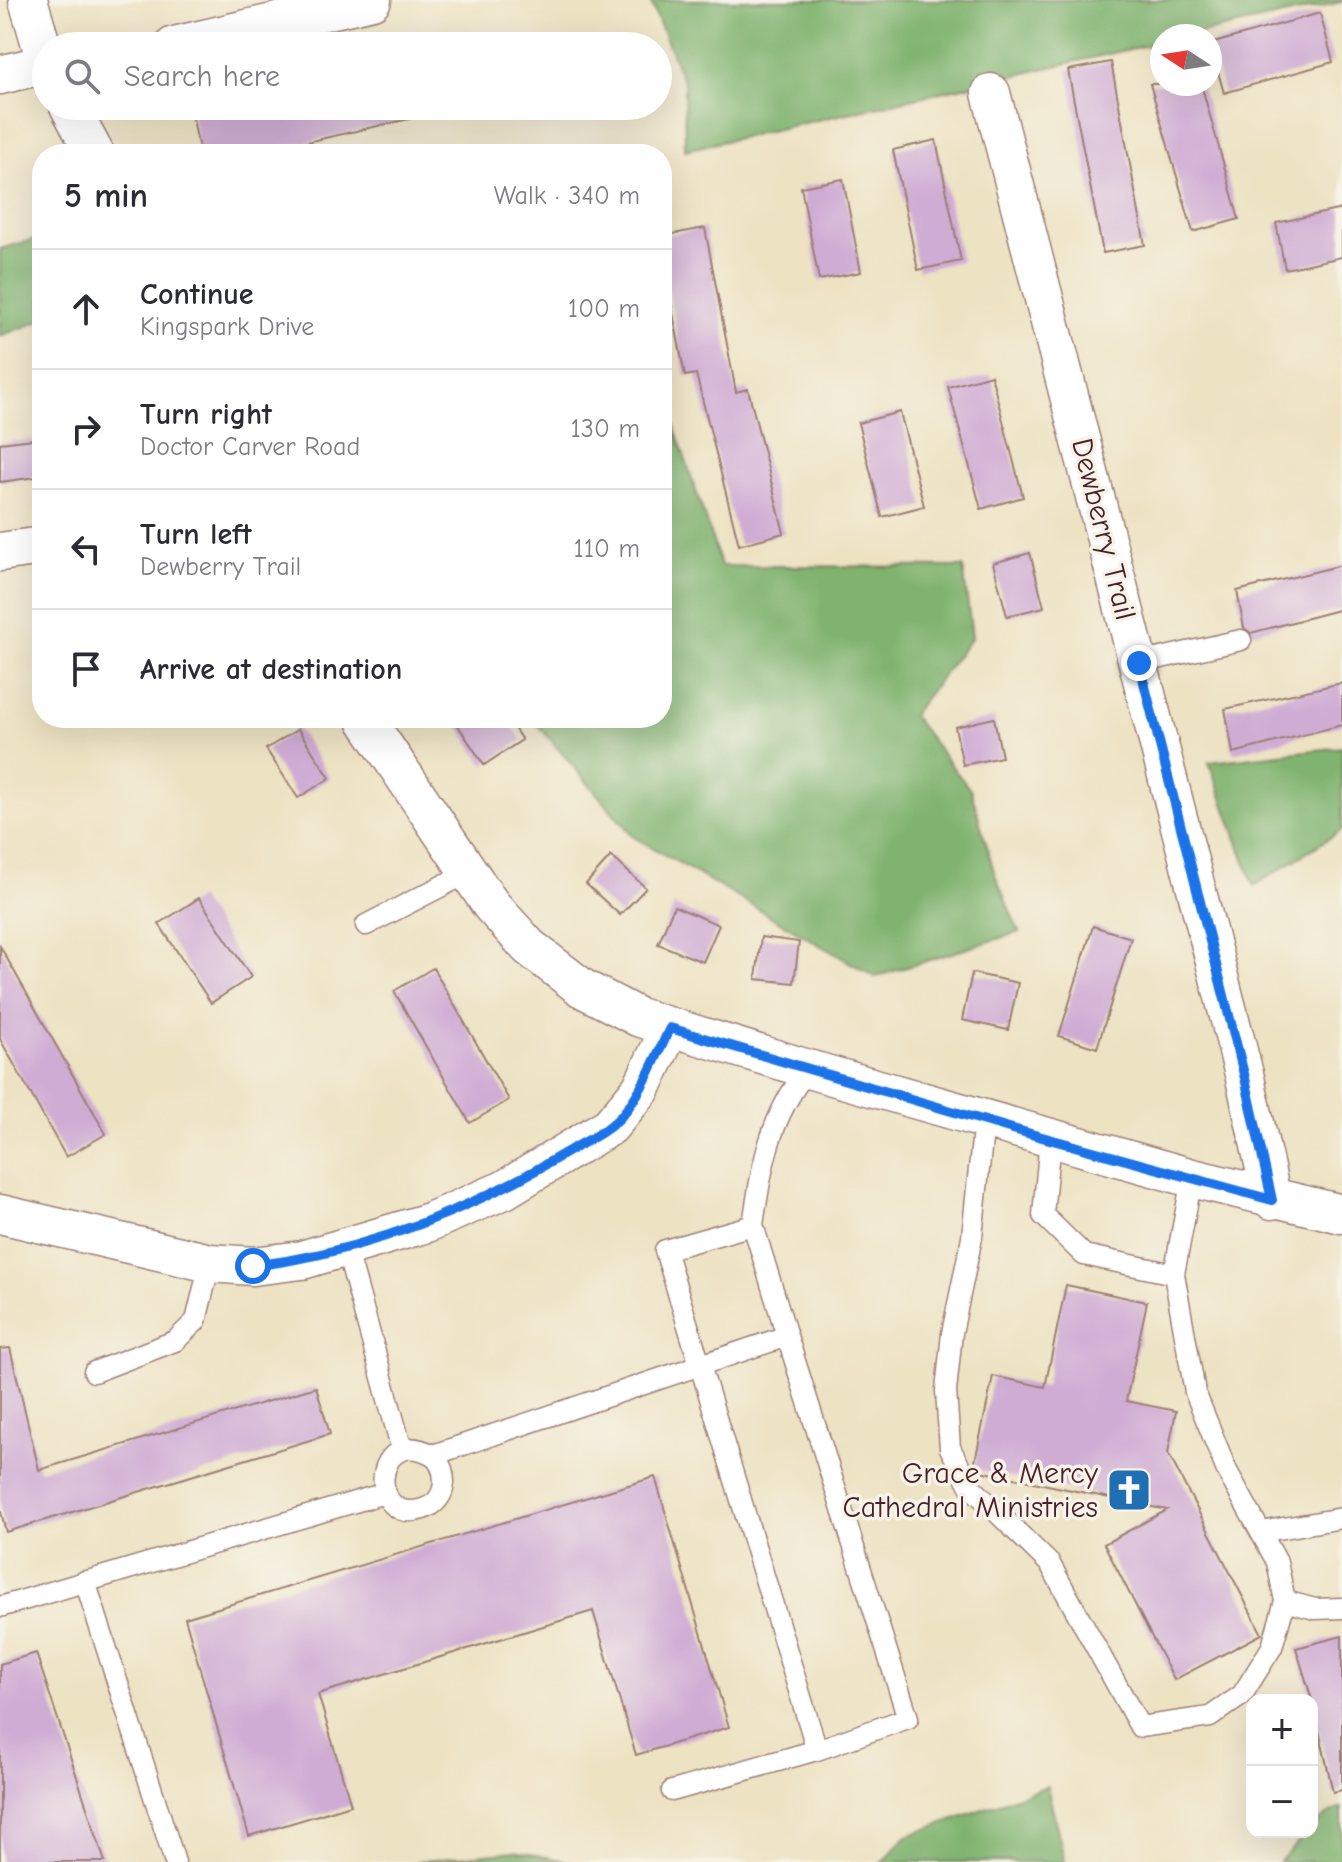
<!DOCTYPE html>
<meta charset="utf-8">
<style>
:root{--surface:#fff;--page:#f7f7f7;--text:#2b2b33;--muted:#7c7c81;--line:#e1e1e2}
body{margin:0;font-family:"Comic Neue",sans-serif;background:var(--page);color:var(--text)}
.controls{position:absolute;right:24px;bottom:24px;display:grid;overflow:hidden;border-radius:16px;box-shadow:0 8px 32px #0002}
.controls button{width:72px;height:72px;display:grid;place-items:center;padding:0;border:0;border-bottom:2px solid var(--line);background:var(--surface);color:var(--text);font:40px sans-serif}
.compass{position:absolute;left:1150px;top:24px;width:72px;height:72px;border-radius:50%;background:var(--surface);box-shadow:0 8px 32px #0002;rotate:282deg}
.stop{position:absolute;width:24px;height:24px;margin:-18px;border:6px solid #1a73e8;border-radius:50%;background:#fff}
.stop.end{background:#1a73e8;border-color:#fff;box-shadow:0 2px 8px #0008}
.list{margin:0;padding:0;list-style:none}
h2{display:flex;justify-content:space-between;align-items:center;height:104px;margin:0;padding:0 32px;font-size:34px}
h2 small{font-size:26px;font-weight:400;color:var(--muted)}
.list li{display:grid;grid-template-columns:52px 1fr auto;gap:24px;align-items:center;box-sizing:border-box;height:120px;padding:0 32px;border-top:2px solid var(--line)}
.list b{display:block;font-size:30px;white-space:nowrap}
.list p{margin:0;font-size:26px;white-space:nowrap;color:var(--muted)}
.list em{font-size:26px;font-style:normal;color:var(--muted)}
.icon{flex:none;width:44px;height:44px;fill:none;stroke:currentColor;stroke-width:2;stroke-linecap:round;stroke-linejoin:round}
.map{position:relative;flex:none;width:1342px;height:1862px;overflow:hidden}
.search{position:absolute;background:var(--surface);box-shadow:0 8px 32px #0002;left:32px;top:32px;width:640px;height:88px;display:flex;align-items:center;gap:20px;box-sizing:border-box;padding:0 28px;border-radius:44px;color:var(--muted);font-size:30px}
.panel{position:absolute;background:var(--surface);box-shadow:0 8px 32px #0002;left:32px;top:144px;width:640px;height:584px;border-radius:32px}
.map>svg:first-child{display:block}
.forest{fill:#80b36f;stroke:#65694d;stroke-width:2}
.building{fill:#cfacd4}
.lines{fill:none;stroke-linecap:round;stroke-linejoin:round}
.service-casing{stroke:#9c8076;stroke-width:23}
.minor-casing{stroke:#9c8076;stroke-width:41}
.service{stroke:#fff;stroke-width:20}
.minor{stroke:#fff;stroke-width:38}
.route{stroke:#1a73e8;stroke-width:10}
.labels{text-anchor:middle;stroke-width:7;stroke-linejoin:round;paint-order:stroke}
.street-label{font-size:30px;fill:#4a1f2b;stroke:#f7f3e8}
.poi-label{font-size:30px;fill:#4a1f2b;stroke:#f7f3e8;text-anchor:end}
</style>
<div class="map">
<svg width="1342" height="1862" viewBox="0 0 1342 1862">
<rect width="100%" height="100%" fill="#f7f3e8"/>
<filter id="ink" filterUnits="userSpaceOnUse"><feTurbulence type="fractalNoise" baseFrequency=".0125" numOctaves="2"/><feDisplacementMap in="SourceGraphic" scale="16" xChannelSelector="R" yChannelSelector="G"/><feConvolveMatrix kernelMatrix="1 2 1 2 8 2 1 2 1" color-interpolation-filters="sRGB"/></filter>
<filter id="wash" filterUnits="userSpaceOnUse"><feTurbulence type="fractalNoise" baseFrequency=".006" numOctaves="4" result="noise"/><feDisplacementMap in="SourceGraphic" scale="32" xChannelSelector="R" yChannelSelector="G"/><feGaussianBlur stdDeviation="1.8" result="paint"/><feColorMatrix in="noise" values="0 0 0 0 0 0 0 0 0 0 0 0 0 0 0 0 0 1.4 0 .05"/><feComposite in="paint" operator="in"/></filter>
<g filter="url(#wash)">
<rect width="100%" height="100%" fill="#ede2c2"/>
<path class="forest" d="M650,0h692v2l-155,34h-25v6l-477,108 -1,-67z
M42,237v83l-42,16v-87z
M674,425l47,141 242,1 9,70 -60,78 59,76 24,84 24,57 -144,45 -241,-140 -102,-119h130v-291z
M1342,747v83l-88,56 -45,-124z
M1047,1786l18,76h-183l25,-26z
M1342,1808v54h-63c19,-19 39,-47 63,-54z
M514,1851l59,11h-158z"/>
<g id="blocks">
<path class="building" d="M1320,13l13,49 -109,31 -14,-49z
M1111,62l34,183 -42,8 -35,-183z
M1150,84h51l38,135 -46,13z
M225,106h192l1,11 -164,37h-54l-8,-40z
M936,140l25,121 -43,9 -25,-120z
M843,179l18,93 -42,8 -18,-93z
M1342,209v48l-57,12 -9,-46z
M705,228l31,164 12,-3 36,144 -45,12 -43,-171 -11,2 -23,-120v-20z
M991,375l32,122 -42,12 -33,-122z
M900,412l24,94 -42,11 -24,-94z
M33,439l4,38 -37,5v-39z
M1030,553l14,54 -37,9 -14,-53z
M1342,565v44l-91,24 -7,-5 -7,-37z
M1342,683v42l-109,28 -8,-44z
M453,718h54l15,22 -38,25z
M994,718l8,39 -39,8 -8,-38z
M298,729l32,49 -32,20 -32,-49z
M611,856l35,32 -26,27 -34,-31z
M199,898l52,79 -40,26 -52,-79z
M674,906l45,19 -16,37 -45,-18z
M1093,926l38,12 -34,110 -38,-12z
M761,937l38,5 -5,41 -38,-4z
M0,946l106,188 -40,23 -66,-118z
M433,968l76,132 -39,23 -76,-132z
M972,973l46,10 -10,47 -46,-10z
M1066,1285l81,17 -21,99 50,10 -8,42 94,181 -88,46 -70,-136 63,-34 -191,-40 -2,-4 19,-90 52,11z
M10,1348l29,122 277,-83 14,47 -324,98 -6,-24v-159z
M655,1477l74,250 -93,28 -43,-144 -275,83 33,111 -102,31 -64,-218z
M1342,1636v154l-9,2 -21,-92 -16,-52z
M36,1653l69,209h-105v-198z"/>
</g>
</g>
<g filter="url(#ink)">
<use href="#blocks" fill-opacity="0" stroke="#9c8076" stroke-width="2"/>
<g class="lines">
<g class="service-casing">
<path id="service" d="M1139,663l102,-23
M366,925l103,-53
M984,1120l-12,117 -20,96 -6,58 4,57 20,38 80,78 90,163 70,-10 32,-22 30,-48 13,-46 -8,-39 -50,-91 -32,-79 -21,-118
M1050,1139l-7,76 41,40 90,19 18,-96
M753,1225c9,-60 16,-107 55,-156
M346,1247l56,203
M787,1336l121,382 -91,32
M94,1372l81,-31 21,-20 14,-58
M433,1455c16,16 16,46 -10,54 -57,18 -51,-87 10,-54l354,-119 -34,-111 -88,25 152,500 -145,41
M1261,1532l81,-14
M85,1581l90,281
M1285,1601l30,8 27,-1
M0,1607l385,-114"/>
</g>
<g class="minor-casing">
<path id="minor" d="M28,0l18,61
M174,46l198,-46
M0,75l46,-11
M991,93l254,985 27,122
M69,106l26,48
M0,552l42,-6
M365,718l126,187 38,42 53,41 56,29 170,52 384,109 150,36
M0,1214l210,49 43,3 49,-6 125,-37 77,-33 106,-64 31,-37 29,-61"/>
</g>
<use href="#service" class="service"/>
<use href="#minor" class="minor"/>
</g>
</g>
<g class="lines" filter="url(#ink)">
<path class="route" d="M253,1266c112,-14 218,-56 314,-114 19,-11 42,-21 56,-38 21,-25 33,-57 47,-86l339,100 263,72 -27,-122 -106,-415"/>
</g>
<defs>
<g id="church-square" transform="scale(2.3)"><rect x="-9" y="-9" width="18" height="18" rx="4" fill="#1f6fb2" stroke="#f7f3e8"/><path d="M-1.2-6h2.4v3.5h3.3v2.4h-3.3V6h-2.4V-.1h-3.3v-2.4h3.3Z" fill="#fff"/></g>
</defs>
<g fill-rule="evenodd">
<use href="#church-square" x="1129" y="1490"/>
</g>
<g class="labels">
<g class="street-label">
<text transform="translate(1104 529) rotate(76)" y="10">Dewberry Trail</text>
</g>
<g class="poi-label">
<text x="1098" y="1483">Grace &amp; Mercy<tspan x="1098" dy="34">Cathedral Ministries</tspan></text>
</g>
</g>
</svg>
<div class="controls">
<button>+</button>
<button>−</button>
</div>
<svg class="compass" viewBox="-18 -18 36 36"><path d="M0-13l5 13h-10z" fill="#e53935"/><path d="M0 13l5-13h-10z" fill="#7c7c81"/></svg>
<div class="stop" style="left:253px;top:1266px"></div>
<div class="stop end" style="left:1139px;top:663px"></div>
<div class="search"><svg class="icon" aria-label="search" viewBox="0 0 24 24"><circle cx="10" cy="10" r="6"/><path d="M15 15l6 6"/></svg>Search here</div>
<section class="panel">
<h2>5 min<small>Walk · 340 m</small></h2>
<ul class="list">
<li><svg class="icon" aria-label="ahead" viewBox="0 0 24 24"><path d="M12 20V5M6 11l6-6 6 6"/></svg><div><b>Continue</b><p>Kingspark Drive</p></div><em>100 m</em></li>
<li><svg class="icon" aria-label="right" viewBox="0 0 24 24"><path d="M7 20v-9h11M14 6l5 5-5 5"/></svg><div><b>Turn right</b><p>Doctor Carver Road</p></div><em>130 m</em></li>
<li><svg class="icon" aria-label="left" viewBox="0 0 24 24"><path d="M17 20v-9H6M10 6l-5 5 5 5"/></svg><div><b>Turn left</b><p>Dewberry Trail</p></div><em>110 m</em></li>
<li><svg class="icon" aria-label="arrive" viewBox="0 0 24 24"><path d="M6 21V4h12l-3 4 3 4H6"/></svg><div><b>Arrive at destination</b></div></li>
</ul>
</section>
</div>
